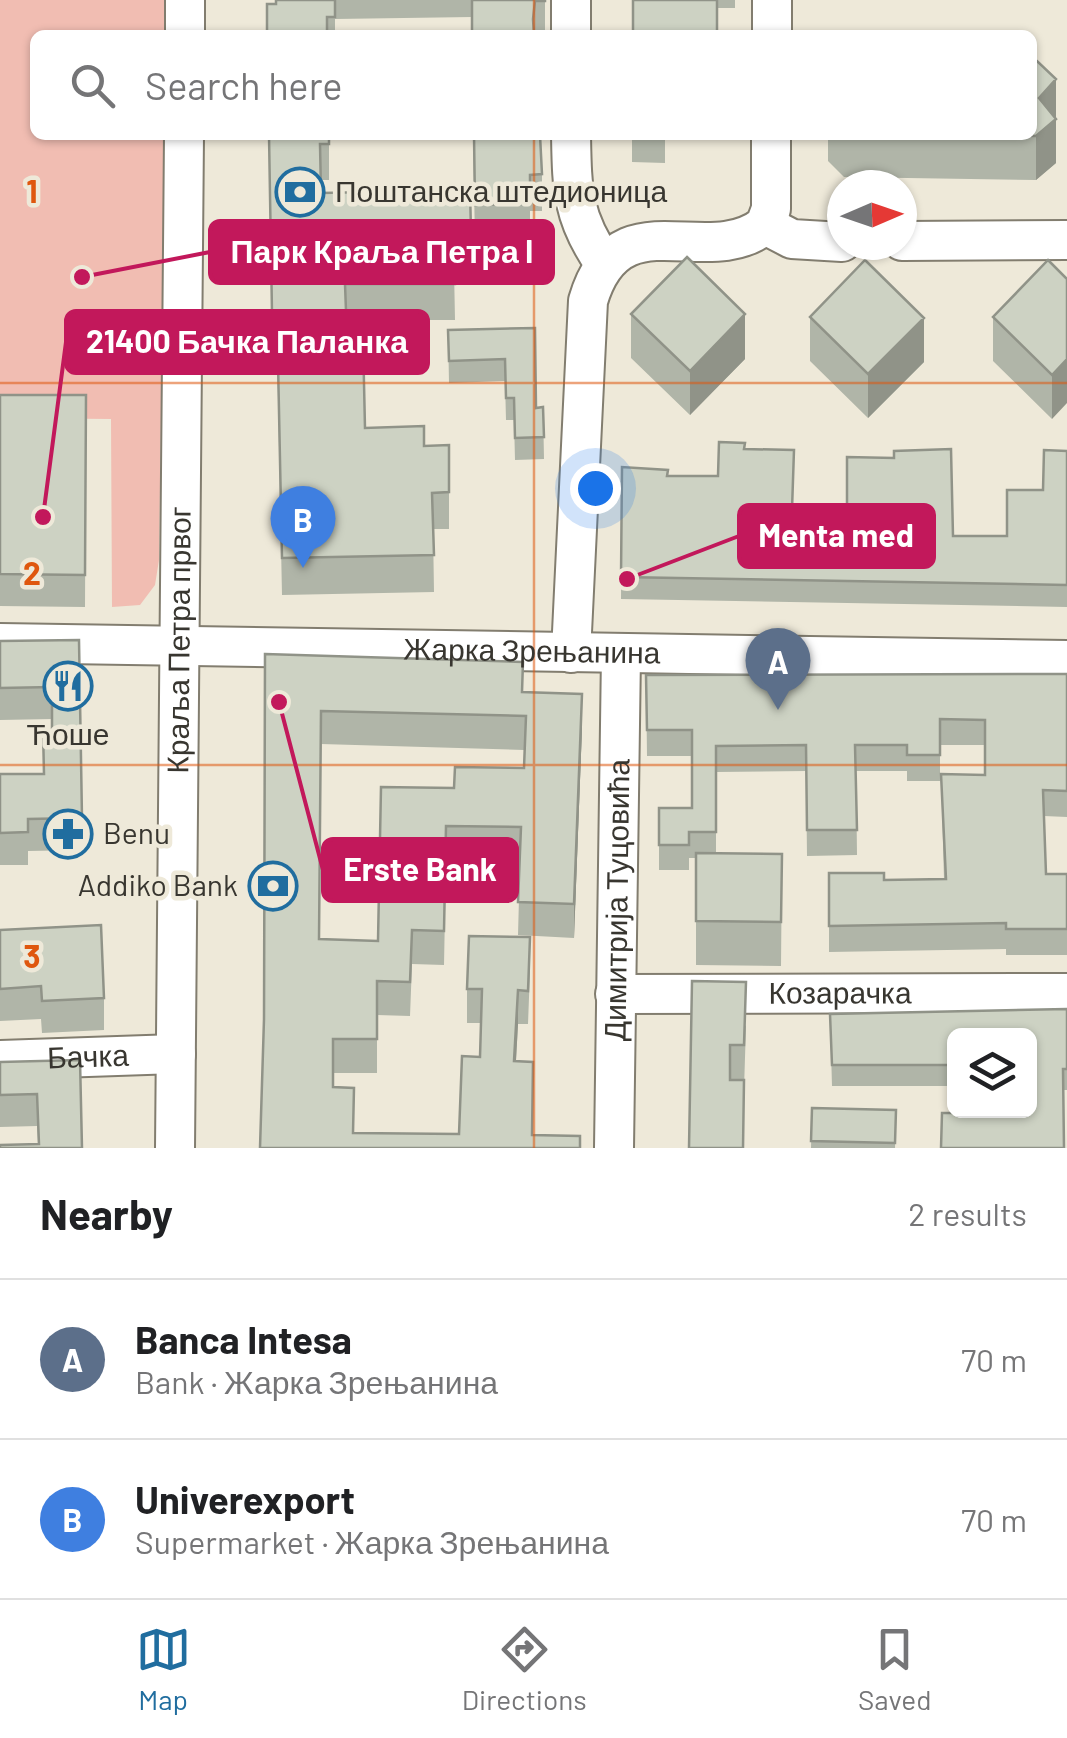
<!DOCTYPE html>
<meta charset="utf-8">
<style>
:root{--surface:#fff;--page:#f2f2f2;--text:#202124;--muted:#757577;--line:#e0e0e0;--accent:#206d9f}
body{margin:0;font-family:Barlow,sans-serif;background:var(--page);color:var(--text)}
.controls{position:absolute;right:30px;bottom:30px;display:grid;overflow:hidden;border-radius:15px;box-shadow:0 2px 8px #0004}
.controls button{width:90px;height:90px;display:grid;place-items:center;padding:0;border:0;border-bottom:2px solid var(--line);background:var(--surface);color:var(--text);font:50px sans-serif}
.compass{position:absolute;left:827px;top:170px;width:90px;height:90px;border-radius:50%;background:var(--surface);box-shadow:0 2px 8px #0004;rotate:88deg}
.you{position:absolute;left:595px;top:488px;width:35px;height:35px;margin:-25px;border:8px solid #fff;border-radius:50%;background:#1a73e8;box-shadow:0 0 0 15px #1a73e833}
.badge{display:grid;place-items:center;width:65px;height:65px;border-radius:50%;background:var(--accent);color:#fff;font-size:32px;font-weight:700}
.pin{position:absolute;translate:-50% -82px;filter:drop-shadow(0 2px 5px #0008)}
.pin::after{content:'';position:absolute;top:52px;width:35px;height:30px;background:inherit;clip-path:polygon(0 0,100% 0,50% 100%)}
.list{margin:0;padding:0;list-style:none}
h2{display:flex;justify-content:space-between;align-items:center;height:130px;margin:0;padding:0 40px;font-size:42px}
h2 small{font-size:32px;font-weight:400;color:var(--muted)}
.list li{display:grid;grid-template-columns:65px 1fr auto;gap:30px;align-items:center;box-sizing:border-box;height:160px;padding:0 40px;border-top:2px solid var(--line)}
.list b{display:block;font-size:38px;white-space:nowrap}
.list p{margin:0;font-size:32px;white-space:nowrap;color:var(--muted)}
.list em{font-size:32px;font-style:normal;color:var(--muted)}
.icon{flex:none;width:55px;height:55px;fill:none;stroke:currentColor;stroke-width:2;stroke-linecap:round;stroke-linejoin:round}
.map{position:relative;flex:none;width:1067px;height:1148px;overflow:hidden}
.search{position:absolute;background:var(--surface);box-shadow:0 2px 8px #0004;left:30px;right:30px;top:30px;height:110px;display:flex;align-items:center;gap:25px;box-sizing:border-box;padding:0 35px;border-radius:15px;color:var(--muted);font-size:38px}
.sheet{height:450px;background:var(--surface)}
nav{display:flex;justify-content:space-around;align-items:center;box-sizing:border-box;height:140px;border-top:2px solid var(--line);background:var(--surface);font-size:28px;color:var(--muted)}
nav a{display:grid;justify-items:center;gap:5px}
nav .on{color:var(--accent)}
.map>svg:first-child{display:block}
.green{fill:#f1bdb2}
.lines{fill:none;stroke-linecap:round;stroke-linejoin:round}
.minor-casing{stroke:#827d6f;stroke-width:42}
.minor{stroke:#fff;stroke-width:38}
.wall{fill:#b0b5a8;fill-rule:evenodd}
.shaded-wall{fill:#909388}
.building{fill:#cdd2c3;stroke:#909388;stroke-width:2.5;fill-rule:evenodd}
.grid{fill:none;stroke:#df570e;stroke-width:2.5;stroke-opacity:0.55}
.labels{text-anchor:middle;stroke-width:9;stroke-linejoin:round;paint-order:stroke}
.poi-label{font-size:30px;fill:#383630;stroke:#eee9d9;text-anchor:start}
.street-label{font-size:30px;fill:#383630;stroke:#eee9d9}
.grid-label{font-size:32px;text-anchor:middle;font-weight:bold;fill:#df570e;stroke:#eee9d9;stroke-width:9;stroke-linejoin:round;paint-order:stroke}
.leader{fill:none;stroke:#c2185b;stroke-width:4}
.callout-dot{fill:#c2185b;stroke:#eee9d9;stroke-width:4}
.callout{fill:#c2185b;stroke:#c2185b;stroke-width:4}
.callout-label{font-size:32px;text-anchor:middle;font-weight:bold;fill:#fff}
</style>
<div class="map">
<svg width="1067" height="1148" viewBox="0 0 1067 1148">
<rect width="100%" height="100%" fill="#eee9d9"/>
<path class="green" d="M0,0h167l-1,35h-131v100h130l-6,425 -4,25 -15,20 -28,2 -1,-188 -111,-1z"/>
<g class="lines">
<g class="minor-casing">
<g id="minor">
<path d="M571,0v35"/>
<path d="M185,35v-35"/>
<path d="M772,35v-35"/>
<path d="M571,135c1,54 1,82 33,128"/>
<path d="M765,225l27,14 50,3"/>
<path d="M902,241l165,-1"/>
<path id="s1" d="M0,643l1067,17"/>
<path d="M571,653l17,-352c31,-106 118,-29 177,-76l6,-16v-74"/>
<path id="s2" d="M615,994l452,-1"/>
<path id="s3" d="M0,1060l176,-6"/>
<path id="s4" d="M175,1148l9,-1013"/>
<path id="s5" d="M614,1148l7,-494"/>
</g>
</g>
<use href="#minor" class="minor"/>
</g>
<path class="wall" d="M276,0h269v35h-73v-18l-137,2v16h-68z
M633,0h102v8h-18z
M1056,79v84l-20,17 -192,-3 -16,-16v-26h204z
M269,135h60v45h-8v13l149,-3 1,78 -17,1 1,51h-109l1,18 18,90 59,18 25,-1v84h-16l1,63 -152,3 -5,-246h-5z
M473,135l69,39v37h-12v30h-55z
M632,135h33v28l-33,-1z
M1067,279l-15,140 -59,-58v-44z
M631,314l114,45 -55,56 -59,-57z
M810,317l114,45 -56,56 -58,-57z
M535,328l1,80 7,-1 1,52 -29,1 -1,-40h-8l-1,-39 -56,2 -1,-53z
M0,395h86l-1,212 -85,-1z
M744,449l48,91 55,1 160,-5 36,-46 24,-39v156l-446,-8 1,-132 46,9h50z
M79,640l3,210 -54,1v14h-28v-91h43v-44h9v-11l-52,1v-79z
M265,654l258,38 59,36 -8,210 -56,-3 2,-74 -74,-1 -2,105 -32,-1 -2,52 -33,-1v58h-44v14l21,46 105,1 21,-77 1,-34h-14v-34l63,-18 -2,53h-10l-2,37 16,74 -272,13 4,-129zM321,744l203,6v18l-70,20 -76,153 -59,-2z
M1067,674v143l-23,-1 2,58h21v81h-61v-6l-177,3v-79l55,7 60,-1 -3,-105 44,1v-30h-45v36h-33v-10h-51l1,84 -50,1 -1,-85 -90,1v81l66,1 -1,112 -85,-1v-107h-7v12h-30v-62h33v-52h-45l-1,-81z
M0,930l104,68v32l-62,3 -1,-14 -41,2z
M692,981l54,45 -2,63 -55,59z
M1067,1009v81h-4l1,58h-123l1,-35h28v-3h60v-74h-76v50h-122l-2,-72z
M80,1060l-42,84 -1,-18 -37,1v-65z
M812,1108l84,2 -1,38h-84z"/>
<path class="shaded-wall" d="M1056,79v84l-20,17v-44l3,-38z
M745,314v45l-55,56v-44z
M924,318v44l-56,56v-44z
M1067,359v44l-15,16v-44z
M582,694v34l-8,210v-34z
M518,990v34l-4,71v-34z"/>
<path class="building" d="M276,0h59v17h-8v18h-60v-31h9z
M472,0h73v1h-10l-2,18 1,16h-62z
M633,0h84v35h-84z
M1032,61h5l19,18 -17,19 17,21 -20,17 -64,-1h60z
M269,135h60v9h-9l1,49 149,-3 1,42h-17l1,52h-110l2,54h16l2,90 59,-2v20l25,-1v47l-17,1 2,62 -152,3 -5,-245h-5z
M474,135h66l2,39 -12,1v29l-55,1z
M632,135h33v3l-33,-1z
M687,257l58,57 -55,57 -59,-57z
M865,260l59,58 -56,56 -58,-57z
M1048,260l19,19v80l-15,16 -59,-58z
M535,328l1,80 7,-1 1,30 -29,1 -1,-40h-8l-1,-39 -56,2 -1,-31z
M0,395h86l-1,180 -85,-1z
M719,442l26,1 -1,6 50,1 -3,90 56,1v-84l47,1v-7l57,-2 2,87h54v-46h36l1,-40 23,1v134l-446,-8 1,-110 46,3 -1,6h51z
M79,640l3,178 -54,1v13l-28,1v-59h44l-1,-44h9v-43l-52,1v-47z
M265,654l258,8 -1,30 60,2 -8,210 -56,-2 3,-75 -75,-1 -2,105 -32,-1 -2,52 -33,-1v58h-44v48l21,1 -1,45 106,1 3,-78 18,1 2,-68h-15l2,-53 61,1 -2,54 -10,-1 -4,71 19,1 -1,73 48,1v12h-320l4,-129zM321,711l205,5 -2,52 -69,-1 -1,21 -73,-1 -3,154 -59,-2z
M1067,674v117l-24,-1 3,84h21v55h-61v-6l-177,3v-53h55v7l62,-1 -5,-105 44,1v-55l-45,-1v36h-33v-10h-52l2,85h-50l-1,-85 -90,1v86h-27v13h-30v-37h33v-78h-45l-1,-55z
M696,853l86,1 -1,68 -85,-1z
M101,925l3,73 -62,3 -1,-15 -41,3v-59z
M692,981l54,1 -2,63h-14v35h14l-1,68h-54z
M1067,1009v60h-4l1,79h-123l1,-35h29v-3h59v-74h-76v29h-122l-2,-51z
M80,1060l2,88h-82v-3l39,-1 -2,-50 -37,1v-33z
M812,1108l84,2 -1,33 -84,-2z"/>
<path class="grid" d="M534,0v35M534,135v1013M0,383h1067M0,765h1067"/>
<defs>
<g id="bank-ring" transform="scale(2.5)"><circle r="9.5" fill="#eee9d9" stroke="#206d9f" stroke-width="1.5"/><path d="M-6-4H6V4H-6ZM0-2.3a2.3 2.3 0 1 0 0 4.6a2.3 2.3 0 1 0 0-4.6Z" fill="#206d9f"/></g>
<g id="restaurant-ring" transform="scale(2.5)"><circle r="9.5" fill="#eee9d9" stroke="#206d9f" stroke-width="1.5"/><path d="M-5-6h1v4h1v-4h1v4h1v-4h1v5L-1.5 .5V6h-2V.5L-5-1ZM5-6V6H3V1.5H1.5Q1.5-4 5-6Z" fill="#206d9f"/></g>
<g id="pharmacy-ring" transform="scale(2.5)"><circle r="9.5" fill="#eee9d9" stroke="#206d9f" stroke-width="1.5"/><path d="M-2-6h4v4h4v4h-4v4h-4v-4h-4v-4h4Z" fill="#206d9f"/></g>
</defs>
<g fill-rule="evenodd">
<use href="#bank-ring" x="300" y="192"/>
<use href="#restaurant-ring" x="68" y="686"/>
<use href="#pharmacy-ring" x="68" y="834"/>
<use href="#bank-ring" x="273" y="886"/>
</g>
<g class="labels">
<g class="poi-label">
<text x="335" y="202">Поштанска штедионица</text>
<text x="68" y="745" text-anchor="middle">Ћоше</text>
<text x="103" y="844">Benu</text>
<text x="238" y="896" text-anchor="end">Addiko Bank</text>
</g>
<g class="street-label">
<text dy="10" stroke="none"><textPath href="#s4" startOffset="508">Краља Петра првог</textPath></text>
<text dy="10" stroke="none"><textPath href="#s1" startOffset="532">Жарка Зрењанина</textPath></text>
<text dy="10" stroke="none"><textPath href="#s5" startOffset="248">Димитрија Туцовића</textPath></text>
<text dy="10" stroke="none"><textPath href="#s2" startOffset="225">Козарачка</textPath></text>
<text dy="10" stroke="none"><textPath href="#s3" startOffset="88">Бачка</textPath></text>
</g>
</g>
<g class="grid-label">
<text x="32" y="203">1</text>
<text x="32" y="585">2</text>
<text x="32" y="968">3</text>
</g>
<path class="leader" d="M82 277L210 252M43 517L66 342M627 579L739 536M279 702L323 870"/>
<g class="callout-dot">
<circle cx="82" cy="277" r="10"/>
<circle cx="43" cy="517" r="10"/>
<circle cx="627" cy="579" r="10"/>
<circle cx="279" cy="702" r="10"/>
</g>
<g class="callout">
<rect x="210" y="221" width="343" height="62" rx="10"/>
<rect x="66" y="311" width="362" height="62" rx="10"/>
<rect x="739" y="505" width="195" height="62" rx="10"/>
<rect x="323" y="839" width="194" height="62" rx="10"/>
</g>
<g class="callout-label">
<text x="382" y="263">Парк Краља Петра I</text>
<text x="247" y="353">21400 Бачка Паланка</text>
<text x="836" y="547">Menta med</text>
<text x="420" y="881">Erste Bank</text>
</g>
</svg>
<div class="controls">
<button><svg class="icon" aria-label="layers" viewBox="0 0 24 24"><path d="M12 4l9 5-9 5-9-5zM3 14l9 5 9-5"/></svg></button>
</div>
<svg class="compass" viewBox="-18 -18 36 36"><path d="M0-13l5 13h-10z" fill="#e53935"/><path d="M0 13l5-13h-10z" fill="#757577"/></svg>
<div class="you"></div>
<div class="pin badge" style="left:778px;top:710px;background:#5c6f8a">A</div>
<div class="pin badge" style="left:303px;top:568px;background:#3f7fe0">B</div>
<div class="search"><svg class="icon" aria-label="search" viewBox="0 0 24 24"><circle cx="10" cy="10" r="6"/><path d="M15 15l6 6"/></svg>Search here</div>
</div>
<section class="sheet">
<h2>Nearby<small>2 results</small></h2>
<ul class="list">
<li><span class="badge" style="background:#5c6f8a">A</span><div><b>Banca Intesa</b><p>Bank · Жарка Зрењанина</p></div><em>70 m</em></li>
<li><span class="badge" style="background:#3f7fe0">B</span><div><b>Univerexport</b><p>Supermarket · Жарка Зрењанина</p></div><em>70 m</em></li>
</ul>
</section>
<nav>
<a class="on"><svg class="icon" aria-label="map" viewBox="0 0 24 24"><path d="M3 6l6-2 6 2 6-2v14l-6 2-6-2-6 2zM9 4v14M15 6v14"/></svg>Map</a>
<a><svg class="icon" aria-label="directions" viewBox="0 0 24 24"><path d="M12 3l9 9-9 9-9-9zM9 14v-3h6M13 9l2 2-2 2"/></svg>Directions</a>
<a><svg class="icon" aria-label="saved" viewBox="0 0 24 24"><path d="M7 4h10v16l-5-4-5 4z"/></svg>Saved</a>
</nav>
